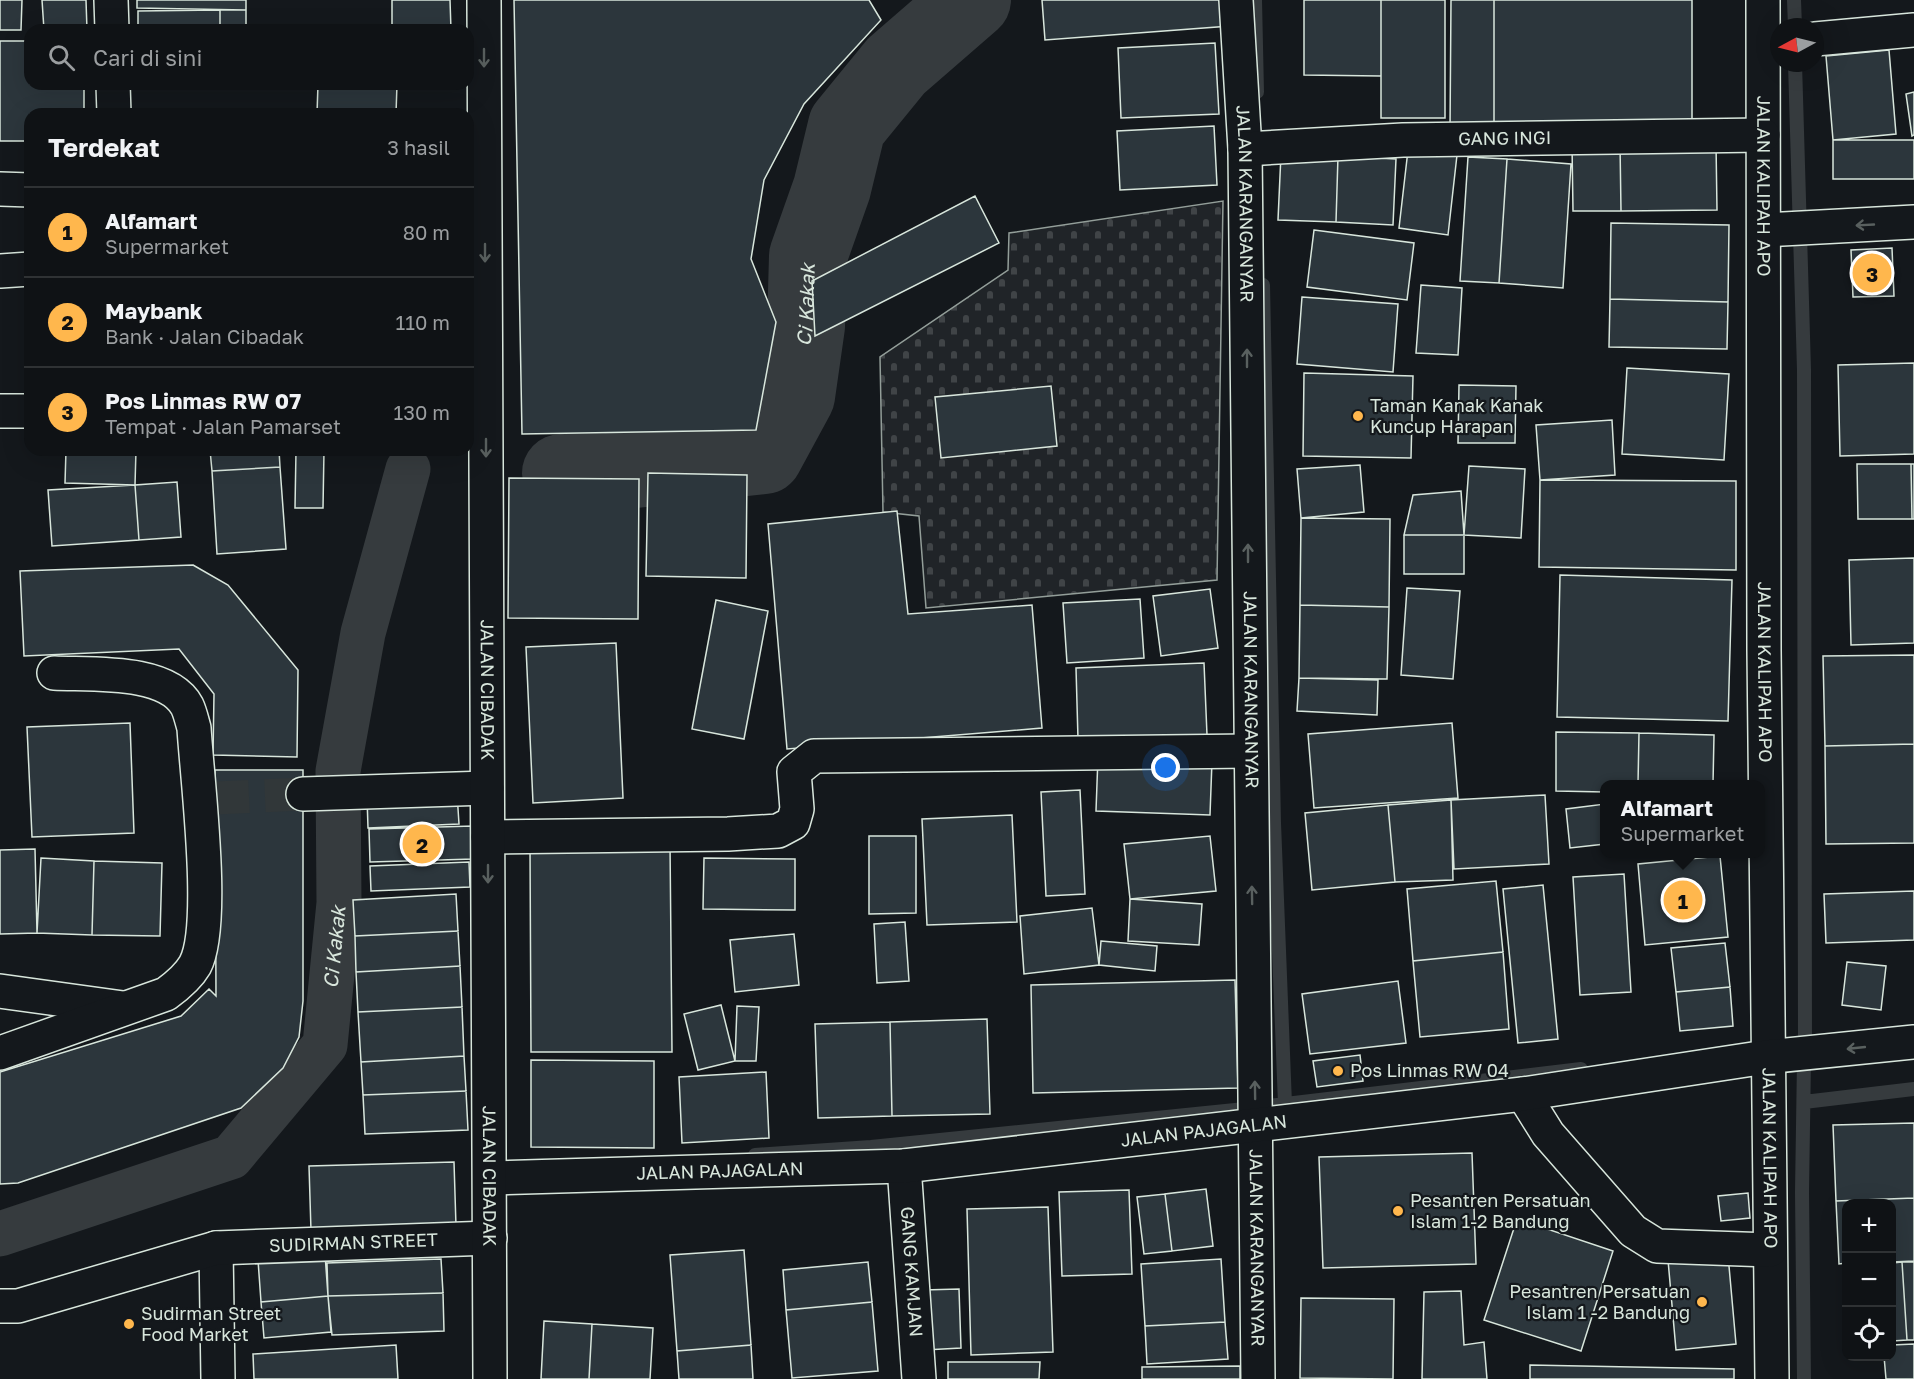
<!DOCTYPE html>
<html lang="id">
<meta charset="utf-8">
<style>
:root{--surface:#0f1215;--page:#1d2022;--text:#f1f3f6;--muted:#9b9ea0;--line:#2f3234;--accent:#ffb74d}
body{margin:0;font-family:"Golos Text",sans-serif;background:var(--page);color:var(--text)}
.controls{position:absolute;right:18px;bottom:18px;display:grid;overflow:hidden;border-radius:12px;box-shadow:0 6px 24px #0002}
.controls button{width:54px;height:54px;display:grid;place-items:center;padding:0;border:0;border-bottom:2px solid var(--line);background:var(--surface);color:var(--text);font:30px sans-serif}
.compass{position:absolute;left:1770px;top:18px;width:54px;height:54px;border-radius:50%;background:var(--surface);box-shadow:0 6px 24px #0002;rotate:263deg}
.you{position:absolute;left:1166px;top:768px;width:21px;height:21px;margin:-15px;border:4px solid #fff;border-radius:50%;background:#1a73e8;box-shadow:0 0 0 9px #1a73e833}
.badge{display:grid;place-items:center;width:39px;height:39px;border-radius:50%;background:var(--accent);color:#111;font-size:20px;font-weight:700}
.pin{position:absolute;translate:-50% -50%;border:3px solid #fff;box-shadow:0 2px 6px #0006}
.popup{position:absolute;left:1600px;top:780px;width:165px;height:78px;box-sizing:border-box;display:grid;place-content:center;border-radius:12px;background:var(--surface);filter:drop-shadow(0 2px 4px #0005);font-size:20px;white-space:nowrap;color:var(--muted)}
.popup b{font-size:22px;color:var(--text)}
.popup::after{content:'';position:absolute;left:50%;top:100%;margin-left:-12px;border:12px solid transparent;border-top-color:var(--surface)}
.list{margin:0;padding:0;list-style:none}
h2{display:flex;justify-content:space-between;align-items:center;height:78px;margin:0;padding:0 24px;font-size:26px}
h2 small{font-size:20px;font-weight:400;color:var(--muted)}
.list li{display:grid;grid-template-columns:39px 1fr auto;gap:18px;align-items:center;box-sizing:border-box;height:90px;padding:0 24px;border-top:2px solid var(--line)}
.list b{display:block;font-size:22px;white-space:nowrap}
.list p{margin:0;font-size:20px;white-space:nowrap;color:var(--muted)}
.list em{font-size:20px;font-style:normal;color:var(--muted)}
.icon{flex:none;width:33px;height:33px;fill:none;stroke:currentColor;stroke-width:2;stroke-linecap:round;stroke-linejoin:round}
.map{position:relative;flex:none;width:1914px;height:1379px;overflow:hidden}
.search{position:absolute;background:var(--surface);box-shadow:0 6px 24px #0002;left:24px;top:24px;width:450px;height:66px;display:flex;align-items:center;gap:15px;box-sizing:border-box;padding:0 21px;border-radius:18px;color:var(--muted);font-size:22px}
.panel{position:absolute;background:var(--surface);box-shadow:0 6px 24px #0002;left:24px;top:108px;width:450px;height:348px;border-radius:18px}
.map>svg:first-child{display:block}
.cemetery{fill:url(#cemetery-stones);stroke:#939e99;stroke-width:1.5}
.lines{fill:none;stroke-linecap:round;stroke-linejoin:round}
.stream{stroke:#363b3e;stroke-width:14}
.canal{stroke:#363b3e;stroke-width:45}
.river{stroke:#363b3e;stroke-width:78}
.building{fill:#2c363c;stroke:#d8e6dc;stroke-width:1.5}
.minor-tunnel{stroke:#313739;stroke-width:33;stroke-dasharray:33 16;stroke-linecap:butt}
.minor-casing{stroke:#d8e6dc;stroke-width:36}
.major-casing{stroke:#d8e6dc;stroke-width:36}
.minor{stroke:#14181c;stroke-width:33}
.major{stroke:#14181c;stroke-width:33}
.oneway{stroke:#59605f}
.poi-dot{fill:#ffb74d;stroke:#14181c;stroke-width:2}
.labels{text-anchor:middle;stroke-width:4.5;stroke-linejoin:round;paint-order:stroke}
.street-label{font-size:18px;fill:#d8e6dc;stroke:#14181c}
.poi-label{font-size:18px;fill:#d8e6dc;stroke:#14181c;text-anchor:start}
.water-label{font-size:20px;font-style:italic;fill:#d8e6dc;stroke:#14181c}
</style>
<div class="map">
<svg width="1914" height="1379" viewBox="0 0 1914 1379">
<defs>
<pattern id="cemetery-stones" width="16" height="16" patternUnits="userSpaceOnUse" patternTransform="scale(1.5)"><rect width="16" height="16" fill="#202428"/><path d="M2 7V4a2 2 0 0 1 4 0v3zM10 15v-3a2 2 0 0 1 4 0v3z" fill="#404447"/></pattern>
</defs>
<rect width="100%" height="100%" fill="#14181c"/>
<path class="cemetery" d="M1223,201l-6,379 -291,28 -7,-92 -36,-4 -3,-155 128,-87 1,-37z"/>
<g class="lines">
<path class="stream" d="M1255,0l2,92
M1794,0l1,27
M1795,63l9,307 1,679
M1263,285l11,538 11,281
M1804,1102l110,-13
M1268,1106l313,-37
M755,1155l116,-8 374,-38
M1804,1379l-2,-187 2,-132"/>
<path class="canal" id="s1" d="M0,1234l231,-77 94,-112 14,-142 -1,-132 25,-138 45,-164"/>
<path class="river" id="s2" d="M561,473l46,-1 157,-17 32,-59 10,-70 2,-70 24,-68 15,-62 49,-60 76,-66"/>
</g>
<path class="building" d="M0,0h22l-1,30h-21z
M42,0h44l1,30h-43z
M137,0h109v10l-109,-2z
M392,0h58l1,30h-59z
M514,0h355l12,20 -77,84 -40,76 -13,79 25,63 -20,108 -234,4z
M1042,0h186l2,26 -185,14z
M1304,0h77v76l-77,-1z
M1381,0h64v118h-64z
M1451,0h43v130h-44z
M1494,0h198v131l-198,-1z
M220,10v20h-82v-19z
M220,10h26v20h-26z
M0,41h30v43h54v30h-54v27h-30z
M1215,43l4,71 -98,4 -3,-70z
M1889,50l7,84 -63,6 -7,-84z
M318,84h79l-1,30h-79z
M1914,92v43l-2,1 -6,-42z
M1214,126l3,59 -97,5 -3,-59z
M1833,140h81v39h-81z
M1716,143l1,67 -96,1 -1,-67z
M1620,144l1,67h-48l-1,-66z
M1408,150l49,5 -9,80 -49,-7z
M1281,154l57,2 -2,66 -58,-2z
M1338,156l58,3 -3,66 -57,-3z
M1468,157l39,2 -8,124 -39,-2z
M1507,159l64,5 -8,124 -64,-5z
M975,196l24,47 -184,93 -3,-55z
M1611,223l118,2 -1,77 -118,-3z
M1314,230l100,13 -7,57 -100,-13z
M1892,248l2,48 -41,1 -2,-47z
M1421,285l41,3 -4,67 -42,-2z
M1302,297l96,7 -5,68 -96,-8z
M1610,299l118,3 -1,47 -118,-2z
M1914,363v91l-74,2 -2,-91z
M1627,368l102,6 -5,86 -102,-6z
M1304,373l109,3 -2,82 -108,-2z
M1459,385l57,1 -1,57h-57z
M1051,386l6,60 -116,12 -6,-61z
M1612,420l3,55 -75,5 -4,-55z
M66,450h70l-1,35 -70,-2z
M210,450h69l1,17 -68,4z
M296,450h28l-1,58h-28z
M1857,464h54l1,55h-54z
M1911,464h3v55h-2z
M1360,465l4,47 -63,6 -4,-49z
M1469,466l56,3 -4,69 -57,-3z
M280,467l6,82 -69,5 -5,-83z
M648,473l99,2 -1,103 -100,-2z
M509,478l130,1 -1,140 -130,-1z
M1540,480l196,1v89l-197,-3z
M177,482l4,55 -42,3 -4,-55z
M135,485l4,55 -87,6 -4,-56z
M1461,491l3,44h-60l9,-40z
M897,511l11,103 124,-9 10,123 -255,21 -19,-225z
M1301,518l89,1 -1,88 -89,-2z
M1404,535h60v39h-60z
M1914,558v85l-63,2 -2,-85z
M193,565l35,20 70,85 -1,87 -84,-2 1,-61 -35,-45 -155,7 -4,-85z
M1560,575l172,5 -4,141 -171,-4z
M1407,588l53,3 -7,88 -52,-4z
M1210,589l8,59 -57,8 -8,-60z
M1140,599l4,59 -77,5 -4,-60z
M716,600l52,11 -24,128 -52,-10z
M1300,605l89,2 -2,72 -88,-1z
M616,643l7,155 -90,5 -7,-156z
M1914,655v89l-89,2 -2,-90z
M1204,663l3,72 -129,4 -2,-71z
M1299,678l79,2 -1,35 -80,-4z
M130,723l4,110 -102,4 -5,-110z
M1452,723l6,75 -144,10 -6,-74z
M1556,732l83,1 -1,51h-33v8l-49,-1z
M1639,733l75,2 -1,49h-75z
M1914,744v99l-88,1 -1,-98z
M1098,756l114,5 -2,54 -114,-4z
M215,770h88v231l-4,36 -16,31 -42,40 -223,75 -18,1v-112l181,-56 28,-27 7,7z
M1080,790l5,104 -39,2 -5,-104z
M457,793l2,31 -91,4 -1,-31z
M1545,795l4,69 -95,5 -3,-69z
M1451,800l2,80 -58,2 -7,-77z
M1605,804v40l-35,4 -4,-39z
M1388,805l7,77 -83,8 -7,-77z
M1012,815l5,107 -90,3 -5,-106z
M473,826l1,33 -104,3 -1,-33z
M869,836h47v77l-47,1z
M1210,836l6,55 -86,8 -6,-55z
M670,844l2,208h-141l-1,-207z
M35,849l2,84 -37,1v-84z
M1720,856l8,81 -83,8 -7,-81z
M41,858l53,3 -2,74 -55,-2z
M704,858l91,1v51l-92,-1z
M94,861l68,2 -2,73 -68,-1z
M469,862l1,25 -99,4 -1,-25z
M1624,874l7,118 -51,3 -7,-118z
M1496,881l7,71 -90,9 -6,-72z
M1543,885l15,154 -40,4 -15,-154z
M1914,891v49l-88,3 -2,-49z
M456,894l2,37 -103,5 -2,-36z
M1130,899l72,5 -3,41 -71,-4z
M1092,908l7,57 -75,9 -4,-58z
M905,922l4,59 -32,2 -3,-59z
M458,931l2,35 -104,6 -1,-36z
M794,934l5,51 -64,7 -5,-52z
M1101,941l56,5 -2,25 -56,-6z
M1725,943l5,44 -54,5 -5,-44z
M1503,952l6,77 -89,8 -7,-76z
M1847,962l39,4 -5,44 -39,-5z
M460,966l2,41 -104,5 -2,-40z
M1235,980l3,108 -205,5 -2,-108z
M1398,981l8,62 -96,11 -8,-60z
M1730,987l3,39 -53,5 -4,-39z
M721,1005l14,56 -37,9 -14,-56z
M737,1006l22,1 -3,54h-21z
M462,1007l2,49 -103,6 -3,-50z
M987,1019l3,95 -98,2 -2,-94z
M890,1022l2,94 -74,2 -3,-94z
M1360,1055l3,26 -46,6 -4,-26z
M464,1056l2,35 -103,4 -2,-33z
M531,1060l123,1v87l-123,-1z
M766,1072l3,66 -87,5 -3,-66z
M466,1091l2,39 -103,4 -2,-39z
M1914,1123v75l-78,3 -3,-76z
M1472,1153l4,111 -153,4 -4,-111z
M454,1162l2,64 -145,5 -2,-65z
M1206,1189l7,57 -41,5 -7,-57z
M1129,1190l3,84 -70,2 -3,-84z
M1748,1193l2,25 -29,3 -3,-25z
M1165,1194l7,57 -28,3 -7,-57z
M1914,1198v63l-22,1v-58h-46v59l-7,1 -3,-63z
M1048,1207l5,145 -82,3 -4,-146z
M1517,1219l96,32 -32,100 -97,-31z
M744,1250l7,95 -74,6 -7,-96z
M325,1254l3,42 -67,6 -3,-42z
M1728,1255l8,89 -60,6 -8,-90z
M441,1259l2,34 -115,3 -1,-33z
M1221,1259l4,63 -80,4 -4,-62z
M868,1262l4,40 -86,8 -3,-40z
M1902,1262l5,78 -15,1v-78z
M1902,1262h12v78h-7z
M959,1289l2,59 -36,2 -2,-60z
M1461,1291l3,54 20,-3 3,37h-65l2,-87z
M443,1293l1,38 -112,4 -4,-39z
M328,1296l3,36 -67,6 -3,-36z
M1301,1298l93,1 -1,80 -93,-1z
M872,1302l6,69 -86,7 -6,-68z
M544,1321l48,3 -3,55h-48z
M1225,1322l3,37 -81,5 -2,-38z
M592,1324l61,4 -3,51h-61z
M1914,1344v35h-28l-2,-23h8v-11z
M396,1345l2,34h-144l-1,-25z
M751,1345l2,34h-74l-2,-28z
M948,1362h92l-1,17h-91z
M1530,1365l204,4v10h-204z
M1240,1366v13h-98v-12z"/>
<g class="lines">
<path class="minor-tunnel" d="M216,798l87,-4"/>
<g class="minor-casing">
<g id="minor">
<path d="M111,0l1,30"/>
<path id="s3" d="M1236,0l9,149 13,1230"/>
<path id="s4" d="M1763,0l1,650 8,729"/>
<path d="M1815,39l99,-9"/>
<path d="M113,84l1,30"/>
<path id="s5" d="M1245,149l158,-9 360,-5"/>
<path d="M0,189l30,1"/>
<path d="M1765,230l149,-8"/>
<path d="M0,271l30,-2"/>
<path d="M0,411h30"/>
<path d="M303,794l184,-6"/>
<path d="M488,837l240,-3 50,-3 15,-8 4,-14 -3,-37 20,-16 436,-5"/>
<path d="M0,991l123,17"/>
<path d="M0,1053l166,-59c11,-8 22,-17 29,-29 21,-39 2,-187 -1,-237 -2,-7 -4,-16 -7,-22 -20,-37 -96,-31 -133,-33"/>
<path d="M1523,1094l25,40 85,97 24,15 113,4"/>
<path id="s6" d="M904,1166l15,213"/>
<path id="s7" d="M490,1178l414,-12 619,-72 243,-37 148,-15"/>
<path d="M216,1248l2,131"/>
<path id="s8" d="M0,1306h18l198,-58 274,-10"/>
</g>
</g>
<g class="major-casing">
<g id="major">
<path id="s9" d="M484,0l6,1379"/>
</g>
</g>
<use href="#minor" class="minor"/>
<use href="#major" class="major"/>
</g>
<defs><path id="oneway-shaft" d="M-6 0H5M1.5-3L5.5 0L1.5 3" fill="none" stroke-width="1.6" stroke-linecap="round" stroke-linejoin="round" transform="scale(1.5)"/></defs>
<g class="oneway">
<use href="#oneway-shaft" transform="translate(484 58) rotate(90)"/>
<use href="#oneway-shaft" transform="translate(1865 225) rotate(177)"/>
<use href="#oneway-shaft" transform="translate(485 253) rotate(90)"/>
<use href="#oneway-shaft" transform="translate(1247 358) rotate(-90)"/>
<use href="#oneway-shaft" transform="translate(486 448) rotate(90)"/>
<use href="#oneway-shaft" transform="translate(1248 553) rotate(-90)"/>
<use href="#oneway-shaft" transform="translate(488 874) rotate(90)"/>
<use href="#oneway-shaft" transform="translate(1252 895) rotate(-91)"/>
<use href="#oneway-shaft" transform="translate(1856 1048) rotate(174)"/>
<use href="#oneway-shaft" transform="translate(1255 1090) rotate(-91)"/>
</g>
<g class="poi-dot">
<circle cx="1358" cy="416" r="6"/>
<circle cx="1338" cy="1071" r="6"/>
<circle cx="1398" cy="1211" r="6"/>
<circle cx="1702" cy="1302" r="6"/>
<circle cx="129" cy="1324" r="6"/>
</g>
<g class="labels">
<g class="street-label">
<text dy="6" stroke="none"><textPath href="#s5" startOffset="260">GANG INGI</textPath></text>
<text dy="6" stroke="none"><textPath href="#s4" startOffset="186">JALAN KALIPAH APO</textPath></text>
<text dy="6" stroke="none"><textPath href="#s3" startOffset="204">JALAN KARANGANYAR</textPath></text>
<text dy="6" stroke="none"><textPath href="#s4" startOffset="672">JALAN KALIPAH APO</textPath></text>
<text dy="6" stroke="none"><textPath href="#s3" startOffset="690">JALAN KARANGANYAR</textPath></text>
<text dy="6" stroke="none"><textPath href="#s9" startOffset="690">JALAN CIBADAK</textPath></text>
<text dy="6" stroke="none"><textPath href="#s7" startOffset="716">JALAN PAJAGALAN</textPath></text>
<text dy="6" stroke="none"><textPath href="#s4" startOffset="1158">JALAN KALIPAH APO</textPath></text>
<text dy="6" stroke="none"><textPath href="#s7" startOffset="230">JALAN PAJAGALAN</textPath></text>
<text dy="6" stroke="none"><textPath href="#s9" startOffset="1176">JALAN CIBADAK</textPath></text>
<text dy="6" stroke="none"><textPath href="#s8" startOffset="362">SUDIRMAN STREET</textPath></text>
<text dy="6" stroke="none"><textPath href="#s3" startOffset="1248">JALAN KARANGANYAR</textPath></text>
<text dy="6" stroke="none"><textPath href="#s6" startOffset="106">GANG KAMJAN</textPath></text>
</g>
<g class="poi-label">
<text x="1370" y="412">Taman Kanak Kanak<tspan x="1370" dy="21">Kuncup Harapan</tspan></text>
<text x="1350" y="1077">Pos Linmas RW 04</text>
<text x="1410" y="1207">Pesantren Persatuan<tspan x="1410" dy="21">Islam 1-2 Bandung</tspan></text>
<text x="1690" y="1298" text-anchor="end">Pesantren Persatuan<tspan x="1690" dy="21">Islam 1 -2 Bandung</tspan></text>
<text x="141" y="1320">Sudirman Street<tspan x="141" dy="21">Food Market</tspan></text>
</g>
<g class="water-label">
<text dy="7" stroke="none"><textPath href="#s2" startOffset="363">Ci Kakak</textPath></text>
<text dy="7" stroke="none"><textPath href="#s1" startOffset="488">Ci Kakak</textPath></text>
</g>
</g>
</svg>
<div class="controls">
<button>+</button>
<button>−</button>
<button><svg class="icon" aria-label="locate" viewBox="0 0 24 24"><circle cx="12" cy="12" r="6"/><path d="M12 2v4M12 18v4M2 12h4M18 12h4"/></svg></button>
</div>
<svg class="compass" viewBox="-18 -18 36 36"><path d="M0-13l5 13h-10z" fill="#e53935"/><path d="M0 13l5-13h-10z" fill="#9b9ea0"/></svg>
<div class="you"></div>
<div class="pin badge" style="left:1683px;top:900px">1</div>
<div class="popup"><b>Alfamart</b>Supermarket</div>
<div class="pin badge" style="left:422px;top:844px">2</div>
<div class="pin badge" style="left:1872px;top:273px">3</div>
<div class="search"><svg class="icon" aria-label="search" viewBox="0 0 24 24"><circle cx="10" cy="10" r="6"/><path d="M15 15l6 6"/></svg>Cari di sini</div>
<section class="panel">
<h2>Terdekat<small>3 hasil</small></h2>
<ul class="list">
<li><span class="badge">1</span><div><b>Alfamart</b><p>Supermarket</p></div><em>80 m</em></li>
<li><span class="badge">2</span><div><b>Maybank</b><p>Bank · Jalan Cibadak</p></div><em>110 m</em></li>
<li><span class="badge">3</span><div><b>Pos Linmas RW 07</b><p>Tempat · Jalan Pamarset</p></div><em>130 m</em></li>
</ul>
</section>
</div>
